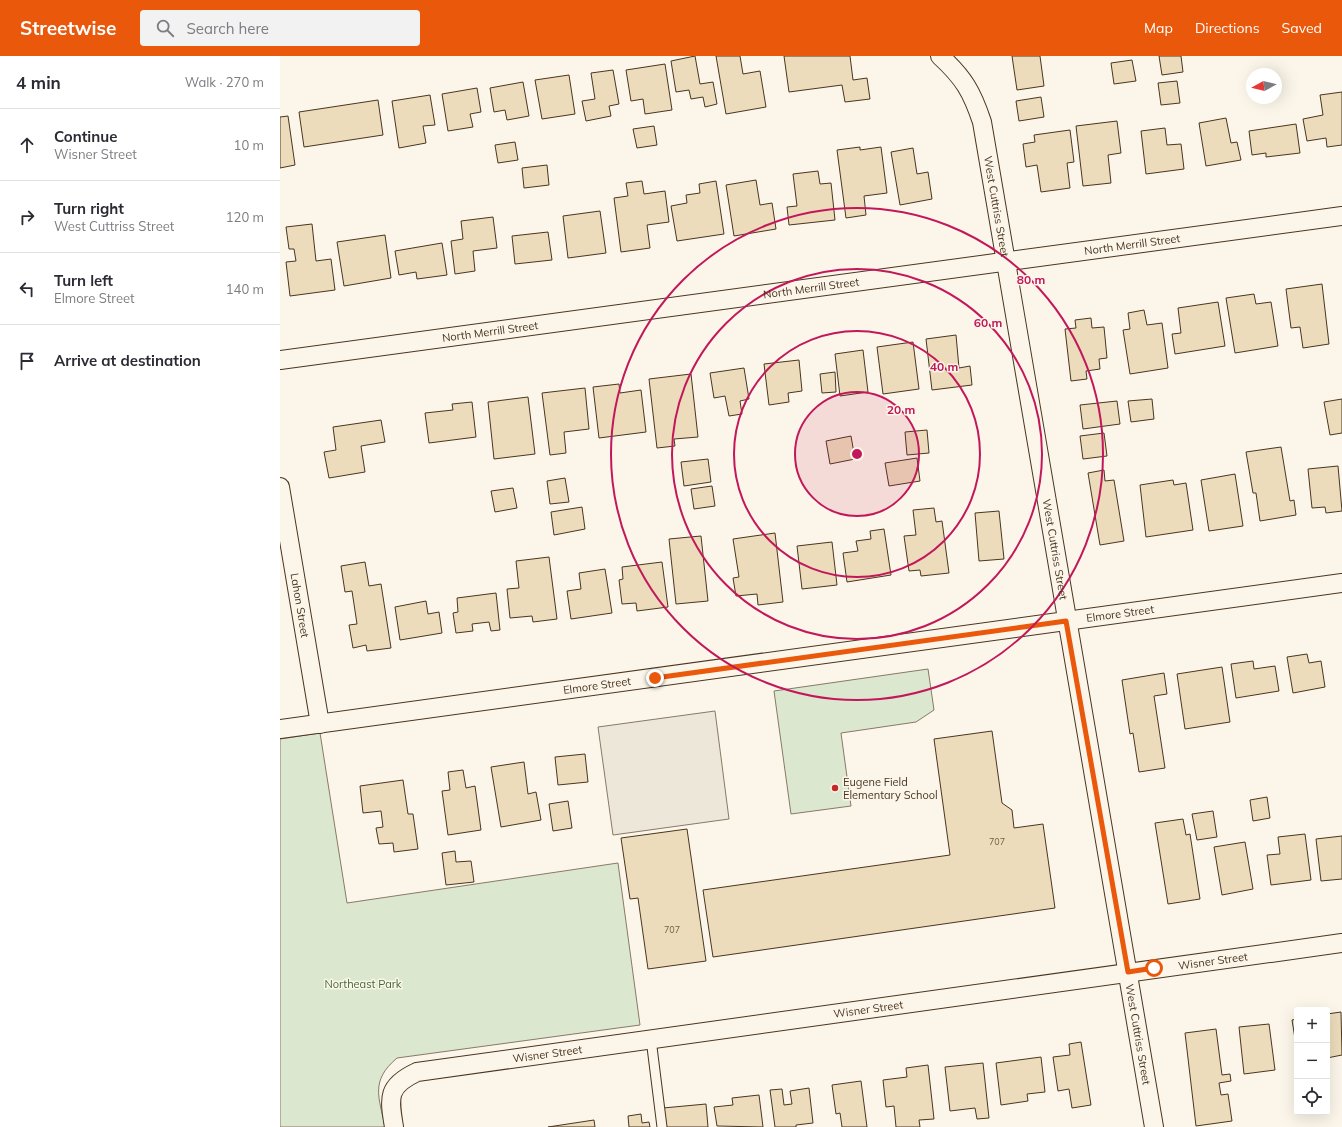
<!DOCTYPE html>
<meta charset="utf-8">
<style>
:root{--surface:#fff;--page:#f2f2f3;--text:#2b2b33;--muted:#7c7c81;--line:#e1e1e2;--accent:#ea580c}
body{margin:0;font-family:Mulish,sans-serif;background:var(--page);color:var(--text)}
.controls{position:absolute;right:12px;bottom:12px;display:grid;overflow:hidden;border-radius:4px;box-shadow:0 4px 16px #0002}
.controls button{width:36px;height:36px;display:grid;place-items:center;padding:0;border:0;border-bottom:1px solid var(--line);background:var(--surface);color:var(--text);font:20px sans-serif}
.compass{position:absolute;left:966px;top:12px;width:36px;height:36px;border-radius:50%;background:var(--surface);box-shadow:0 4px 16px #0002;rotate:262deg}
.stop{position:absolute;width:12px;height:12px;margin:-9px;border:3px solid #ea580c;border-radius:50%;background:#fff}
.stop.end{background:#ea580c;border-color:#fff;box-shadow:0 1px 4px #0008}
.list{margin:0;padding:0;list-style:none}
h2{display:flex;justify-content:space-between;align-items:center;height:52px;margin:0;padding:0 16px;font-size:17px}
h2 small{font-size:13px;font-weight:400;color:var(--muted)}
.list li{display:grid;grid-template-columns:26px 1fr auto;gap:12px;align-items:center;box-sizing:border-box;height:72px;padding:0 16px;border-top:1px solid var(--line)}
.list b{display:block;font-size:15px;white-space:nowrap}
.list p{margin:0;font-size:13px;white-space:nowrap;color:var(--muted)}
.list em{font-size:13px;font-style:normal;color:var(--muted)}
.icon{flex:none;width:22px;height:22px;fill:none;stroke:currentColor;stroke-width:2;stroke-linecap:round;stroke-linejoin:round}
.map{position:relative;flex:none;width:1062px;height:1071px;overflow:hidden}
header{display:flex;align-items:center;gap:24px;box-sizing:border-box;height:56px;padding:0 20px;background:var(--accent);color:#fff}
header strong{font-size:19px}
nav{display:flex;gap:22px;margin-inline-start:auto;font-size:14px}
.search{width:280px;height:36px;background:var(--page);display:flex;align-items:center;gap:10px;box-sizing:border-box;padding:0 14px;border-radius:4px;color:var(--muted);font-size:15px}
main{display:flex}
aside{flex:1;background:var(--surface)}
.map>svg:first-child{display:block}
.green{fill:#dce7d0;stroke:#887966}
.parking{fill:#ede7d9;stroke:#887966}
.building{fill:#ecdcbc;stroke:#4a3520}
.lines{fill:none;stroke-linecap:round;stroke-linejoin:round}
.lane-casing{stroke:#4a3520;stroke-width:11}
.street-casing{stroke:#4a3520;stroke-width:20}
.lane{stroke:#fbf6e9;stroke-width:9}
.street{stroke:#fbf6e9;stroke-width:18}
.route{stroke:#ea580c;stroke-width:5}
.ring{fill:none;stroke:#c2185b;stroke-width:2}
.poi-dot{fill:#c62828;stroke:#fbf6e9;stroke-width:1.5}
.labels{text-anchor:middle;stroke-width:3;stroke-linejoin:round;paint-order:stroke}
.number-label{font-size:9px;fill:#725f47}
.street-label{font-size:11px;fill:#4a3520;stroke:#fbf6e9}
.poi-label{font-size:11px;fill:#4a3520;stroke:#fbf6e9;text-anchor:start}
.park-label{font-size:11px;fill:#436837;stroke:#fbf6e9}
.centre{fill:#c2185b;stroke:#fbf6e9;stroke-width:2}
.ring-label{font-size:12px;text-anchor:middle;font-weight:bold;fill:#c2185b;stroke:#fbf6e9;stroke-width:3;stroke-linejoin:round;paint-order:stroke}
</style>
<header>
<strong>Streetwise</strong>
<div class="search"><svg class="icon" aria-label="search" viewBox="0 0 24 24"><circle cx="10" cy="10" r="6"/><path d="M15 15l6 6"/></svg>Search here</div>
<nav><a>Map</a><a>Directions</a><a>Saved</a></nav>
</header>
<main>
<aside>
<h2>4 min<small>Walk · 270 m</small></h2>
<ul class="list">
<li><svg class="icon" aria-label="ahead" viewBox="0 0 24 24"><path d="M12 20V5M6 11l6-6 6 6"/></svg><div><b>Continue</b><p>Wisner Street</p></div><em>10 m</em></li>
<li><svg class="icon" aria-label="right" viewBox="0 0 24 24"><path d="M7 20v-9h11M14 6l5 5-5 5"/></svg><div><b>Turn right</b><p>West Cuttriss Street</p></div><em>120 m</em></li>
<li><svg class="icon" aria-label="left" viewBox="0 0 24 24"><path d="M17 20v-9H6M10 6l-5 5 5 5"/></svg><div><b>Turn left</b><p>Elmore Street</p></div><em>140 m</em></li>
<li><svg class="icon" aria-label="arrive" viewBox="0 0 24 24"><path d="M6 21V4h12l-3 4 3 4H6"/></svg><div><b>Arrive at destination</b></div></li>
</ul>
</aside>
<div class="map">
<svg width="1062" height="1071" viewBox="0 0 1062 1071">
<rect width="100%" height="100%" fill="#fbf6e9"/>
<path class="green" d="M648,613l6,41 -18,12 -75,11 10,73 -60,8 -17,-123z
M40,677l27,170 271,-40 22,162 -243,33c-27,23 -18,39 -12,69h-105v-388z"/>
<path class="parking" d="M435,655l14,108 -116,16 -15,-108z"/>
<path class="building" d="M415,0l5,28 13,-2 4,22 -12,3 -2,-10 -12,2 -2,-9 -13,2 -5,-31z
M436,0h24l3,18 17,-3 6,36 -40,7z
M504,0h66l3,24 14,-2 3,21 -25,3 -3,-17 -53,7z
M732,0h28l4,30 -27,4z
M879,0h22l2,16 -21,3z
M852,4l4,21 -22,3 -3,-21z
M385,8l7,46 -27,4 -2,-15 -12,2 -5,-31z
M333,14l6,34 -10,2 2,10 -25,5 -4,-20 13,-2 -4,-26z
M289,19l6,39 -33,5 -7,-39z
M897,25l3,22 -19,2 -3,-22z
M243,26l6,34 -22,4 -2,-10 -11,2 -4,-24z
M197,32l4,24 -11,2 3,13 -25,4 -6,-37z
M1062,36v53l-15,2 -1,-9 -19,3 -4,-22 20,-4 -3,-20z
M150,39l5,30 -12,1 3,17 -27,5 -7,-47z
M761,41l3,20 -25,4 -3,-20z
M98,44l5,35 -79,12 -5,-35z
M8,60l7,49 -15,3v-51z
M946,62l5,25 6,-1 4,18 -35,6 -7,-43z
M837,65l4,32 -13,2 3,28 -28,3 -7,-60z
M1016,68l4,29 -34,4v-4l-14,2 -3,-24z
M374,70l3,19 -20,3 -4,-19z
M885,72l2,17 14,-1 3,25 -38,5 -5,-43z
M790,74l4,32 -7,1 3,25 -29,4 -4,-27 -11,2 -3,-23 12,-2 -1,-7z
M235,86l3,18 -20,3 -3,-18z
M580,91v3l21,-3 6,46 -23,3 2,19 -20,3 -9,-68z
M633,92l4,26 11,-2 4,27 -32,6 -9,-53z
M267,109l2,20 -25,3 -2,-20z
M538,115l2,13 11,-1 4,37 -46,5 -2,-18 10,-1 -4,-32z
M476,124l4,25 12,-2 4,26 -42,7 -8,-51z
M362,125l2,13 21,-3 4,31 -22,3 3,23 -29,4 -7,-54 14,-2 -2,-13z
M436,125l8,53 -47,7 -6,-35 16,-3 -1,-8 14,-2 -1,-9z
M320,155l6,42 -38,5 -5,-42z
M213,161l4,31 -24,3 2,20 -20,3 -4,-33 12,-2 -2,-18z
M32,168l4,37 15,-2 4,31 -45,6 -4,-34 10,-1 -2,-12h-5l-3,-22z
M268,176l4,28 -37,4 -3,-28z
M105,179l6,43 -47,8 -7,-44z
M162,187l5,32 -30,4 -1,-7 -17,3 -4,-24z
M1042,228l7,60 -26,4 -3,-21 -9,1 -5,-39z
M974,238l2,10 15,-2 7,44 -43,7 -9,-55z
M938,246l7,44 -50,8 -3,-20 9,-1 -3,-25z
M864,254l3,15 15,-2 6,45 -38,6 -7,-44 7,-1 -2,-16z
M811,262l1,10 12,-1 3,31 -8,1 1,10 -14,2 1,8 -16,2 -6,-52 11,-1 -1,-8z
M676,279l3,33 11,-2 2,19 -40,5 -6,-51z
M633,286l6,47 -36,5 -6,-47z
M583,294l5,42 -28,4 -5,-42z
M519,304l3,31 -14,2 1,9 -20,3 -5,-41z
M464,312l5,31 -9,2 2,13 -13,2 -4,-20 -11,2 -4,-25z
M555,316l1,20 -14,1 -2,-19z
M411,318l7,63 -24,2 1,7 -18,2 -8,-69z
M339,328l1,9 21,-3 5,42 -47,6 -6,-51z
M305,332l4,41 -25,3 2,21 -16,2 -8,-62z
M248,341l7,57 -41,5 -6,-57z
M872,343l2,20 -23,3 -3,-21z
M1062,343v34l-12,2 -6,-33z
M837,345l3,23 -37,5 -3,-24z
M192,346l4,35 -47,6 -4,-30 28,-3 -1,-6z
M101,364l4,22 -24,4 4,26 -36,6 -5,-26 12,-2 -3,-23z
M647,374l2,23 -22,2 -2,-23z
M824,377l3,23 -24,3 -3,-23z
M571,380l4,23 -25,5 -4,-23z
M1001,391l9,54 4,-1 2,15 -36,6 -4,-28h-3l-7,-41z
M637,402l3,23 -31,5 -4,-23z
M428,403l3,23 -27,4 -3,-24z
M1058,410l4,45 -16,2 -1,-6 -13,1 -4,-39z
M824,414l1,11 9,-1 10,61 -24,4 -12,-72z
M955,418l8,52 -34,5 -8,-51z
M285,422l4,24 -19,2 -3,-23z
M893,424l1,5 12,-2 7,47 -47,7 -6,-52z
M432,430l3,20 -21,3 -3,-20z
M233,432l4,20 -22,4 -4,-21z
M302,451l3,22 -31,6 -3,-23z
M654,452l2,14 6,-1 7,52 -28,3 -1,-6 -11,1 -5,-35 12,-1 -3,-25z
M719,455l5,48 -25,2 -4,-48z
M604,473l7,46 -44,7 -4,-29 15,-2 -2,-10 15,-2 -1,-8z
M495,477l8,69 -25,3 -1,-11 -21,2 -3,-18 6,-1 -6,-38z
M421,480l7,65 -32,3 -7,-65z
M552,486l5,43 -35,4 -5,-43z
M269,501l8,62 -24,3 -1,-6 -22,2 -3,-29 12,-1 -3,-27z
M85,506l4,24 12,-2 10,64 -24,3 -1,-6 -13,3 -4,-23 8,-1 -5,-33 -7,1 -4,-26z
M382,506l6,45 -31,4 -1,-8 -14,1 -3,-24 4,-1 -1,-12z
M325,513l7,44 -41,6 -4,-28 14,-2 -2,-16z
M216,537l4,37 -9,1 -2,-9 -17,2 1,7 -17,2 -3,-20 5,-1 -1,-14z
M146,545l2,13 11,-2 3,21 -42,7 -5,-33z
M1027,598l2,9 12,-2 4,26 -32,6 -6,-36z
M973,605l1,8 21,-3 4,25 -43,7 -5,-34z
M942,611l8,55 -45,7 -8,-55z
M884,617l3,21 -13,2 11,72 -26,4 -6,-39 -3,1 -8,-54z
M712,675l10,72 10,7 2,18 29,-4 12,84 -342,49 -10,-67 247,-35 -16,-116z
M305,698l3,28 -30,3 -3,-28z
M244,706l4,32 8,-2 5,28 -40,7 -10,-60z
M183,714l3,18 9,-2 6,44 -33,5 -6,-44 8,-1 -2,-18z
M123,724l5,34h5l5,35 -24,3 -1,-9 -14,1 -3,-16 7,-1 -2,-16 -18,2 -3,-27z
M987,741l3,21 -17,3 -3,-21z
M288,745l4,27 -19,3 -4,-27z
M933,755l4,26 -20,3 -5,-26z
M903,763l3,16 4,-1 10,65 -32,5 -13,-81z
M407,773l19,132 -58,8 -10,-71 -8,1 -9,-61z
M1025,778l6,46 -40,5 -4,-30 13,-1 -2,-17z
M1062,780v43l-21,2 -5,-42z
M965,786l8,47 -31,6 -8,-48z
M175,795l1,11 15,-1 3,21 -28,3 -4,-32z
M1061,956l1,43 -15,3v-44z
M1017,963v32l-5,-31z
M989,968l6,46 -31,4 -5,-47z
M936,973l6,46 8,-1 1,7 -12,2 2,12 7,-1 4,27 -36,5 -11,-93z
M801,986l10,63 -19,3 -3,-19 -11,2 -5,-34 17,-2 -1,-11z
M761,1001l4,35 -18,2 1,7 -27,4 -5,-42z
M703,1007l6,55 -12,1 -2,-11 -25,3 -5,-44z
M648,1009l6,54 -15,1 1,7h-24l-2,-21 -8,1 -3,-27 24,-3 -1,-9z
M581,1025l6,46h-25l-2,-14 -4,1 -4,-29z
M529,1032l4,35 -17,2v2h-21l-5,-37 12,-1 2,16 8,-1 -2,-13z
M479,1039l4,32 -46,-1 -3,-19 19,-2 -1,-7z
M426,1048l2,23h-42l-3,-19z
M361,1058l1,9 7,-1 1,5h-21l-1,-11z
M314,1064l1,7h-47z"/>
<g class="lines">
<g class="lane-casing">
<path id="lane" d="M371,983l11,88"/>
</g>
<g class="street-casing">
<g id="street">
<path id="s1" d="M660,0c24,22 32,36 42,66l172,1005"/>
<path id="s2" d="M0,304l1062,-144"/>
<path id="s3" d="M0,431l40,237"/>
<path id="s4" d="M0,673l1062,-146"/>
<path id="s5" d="M114,1071c-5,-30 -7,-41 23,-55l925,-129"/>
</g>
</g>
<use href="#lane" class="lane"/>
<use href="#street" class="street"/>
</g>
<g class="lines">
<path class="route" d="M375,622l411,-57 62,351 26,-4"/>
</g>
<circle cx="577" cy="398" r="62" fill="#c2185b" fill-opacity=".12"/>
<g class="ring">
<circle cx="577" cy="398" r="62"/>
<circle cx="577" cy="398" r="123"/>
<circle cx="577" cy="398" r="185"/>
<circle cx="577" cy="398" r="246"/>
</g>
<circle class="poi-dot" cx="555" cy="732" r="4"/>
<g class="labels">
<g class="number-label">
<text x="717" y="789">707</text>
<text x="392" y="877">707</text>
</g>
<g class="street-label">
<text dy="4" stroke="none"><textPath href="#s1" startOffset="165">West Cuttriss Street</textPath></text>
<text dy="4" stroke="none"><textPath href="#s2" startOffset="860">North Merrill Street</textPath></text>
<text dy="4" stroke="none"><textPath href="#s2" startOffset="536">North Merrill Street</textPath></text>
<text dy="4" stroke="none"><textPath href="#s2" startOffset="212">North Merrill Street</textPath></text>
<text dy="4" stroke="none"><textPath href="#s1" startOffset="513">West Cuttriss Street</textPath></text>
<text dy="4" stroke="none"><textPath href="#s3" startOffset="120">Lahon Street</textPath></text>
<text dy="4" stroke="none"><textPath href="#s4" startOffset="848">Elmore Street</textPath></text>
<text dy="4" stroke="none"><textPath href="#s4" startOffset="320">Elmore Street</textPath></text>
<text dy="4" stroke="none"><textPath href="#s5" startOffset="871">Wisner Street</textPath></text>
<text dy="4" stroke="none"><textPath href="#s5" startOffset="523">Wisner Street</textPath></text>
<text dy="4" stroke="none"><textPath href="#s1" startOffset="1005">West Cuttriss Street</textPath></text>
<text dy="4" stroke="none"><textPath href="#s5" startOffset="199">Wisner Street</textPath></text>
</g>
<g class="poi-label">
<text x="563" y="730">Eugene Field<tspan x="563" dy="13">Elementary School</tspan></text>
</g>
<g class="park-label">
<text x="83" y="932">Northeast Park</text>
</g>
</g>
<circle cx="577" cy="398" r="6" class="centre"/>
<g class="ring-label">
<text x="751" y="228">80 m</text>
<text x="708" y="271">60 m</text>
<text x="664" y="315">40 m</text>
<text x="621" y="358">20 m</text>
</g>
</svg>
<div class="controls">
<button>+</button>
<button>−</button>
<button><svg class="icon" aria-label="locate" viewBox="0 0 24 24"><circle cx="12" cy="12" r="6"/><path d="M12 2v4M12 18v4M2 12h4M18 12h4"/></svg></button>
</div>
<svg class="compass" viewBox="-18 -18 36 36"><path d="M0-13l5 13h-10z" fill="#e53935"/><path d="M0 13l5-13h-10z" fill="#7c7c81"/></svg>
<div class="stop" style="left:874px;top:912px"></div>
<div class="stop end" style="left:375px;top:622px"></div>
</div>
</main>
